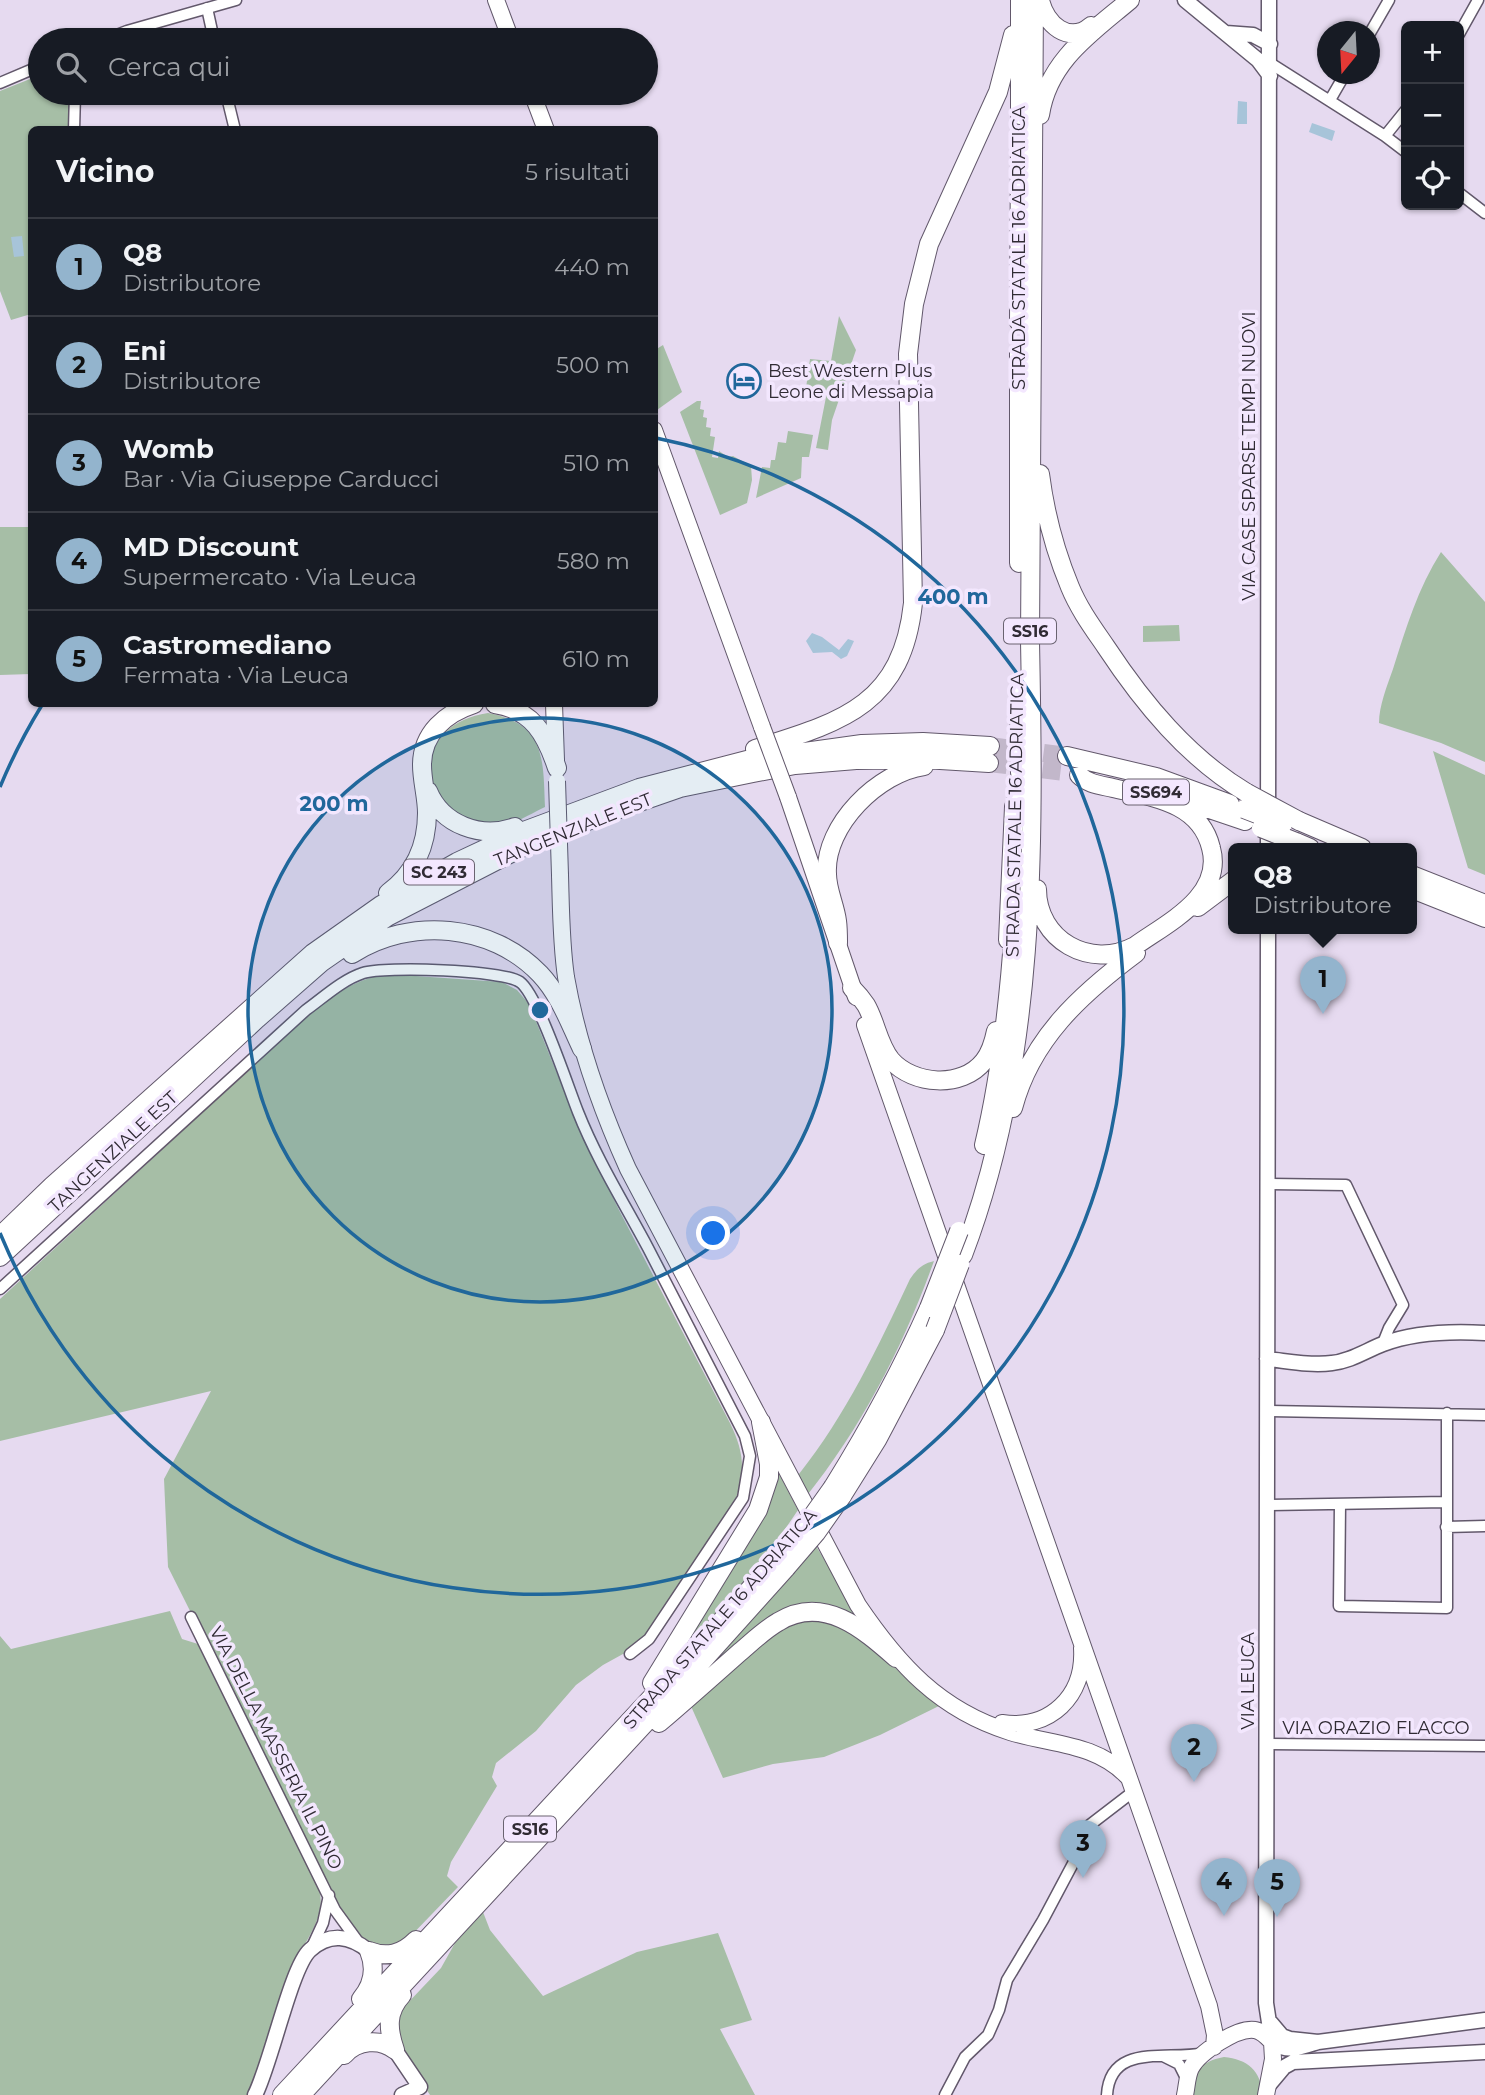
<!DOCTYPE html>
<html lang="it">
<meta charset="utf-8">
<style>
:root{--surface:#171b24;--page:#20242c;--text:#f1f3f6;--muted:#9ea1a6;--line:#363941;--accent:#93b4cd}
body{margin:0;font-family:Montserrat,sans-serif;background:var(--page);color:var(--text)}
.controls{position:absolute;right:21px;top:21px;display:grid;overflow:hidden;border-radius:10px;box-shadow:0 2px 5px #0004}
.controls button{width:63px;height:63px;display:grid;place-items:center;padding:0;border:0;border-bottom:2px solid var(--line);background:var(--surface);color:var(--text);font:35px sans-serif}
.compass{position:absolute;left:1317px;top:21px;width:63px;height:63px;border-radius:50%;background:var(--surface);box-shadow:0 2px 5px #0004;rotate:198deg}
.you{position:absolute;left:714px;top:1234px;width:24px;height:24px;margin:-18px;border:5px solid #fff;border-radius:50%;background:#1a73e8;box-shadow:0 0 0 10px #1a73e833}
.badge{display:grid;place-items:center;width:46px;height:46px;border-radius:50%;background:var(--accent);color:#111;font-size:23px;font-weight:700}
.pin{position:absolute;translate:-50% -58px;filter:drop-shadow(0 2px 4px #0008)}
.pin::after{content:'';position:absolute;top:37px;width:24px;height:21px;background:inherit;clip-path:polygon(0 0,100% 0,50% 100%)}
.popup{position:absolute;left:1228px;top:843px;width:189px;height:91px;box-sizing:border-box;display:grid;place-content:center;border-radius:10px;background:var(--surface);filter:drop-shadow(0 2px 5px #0005);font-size:23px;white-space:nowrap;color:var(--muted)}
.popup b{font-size:26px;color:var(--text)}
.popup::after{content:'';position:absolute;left:50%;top:100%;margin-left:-14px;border:14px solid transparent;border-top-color:var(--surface)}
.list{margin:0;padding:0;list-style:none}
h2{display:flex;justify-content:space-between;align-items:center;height:91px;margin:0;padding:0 28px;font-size:30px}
h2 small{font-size:23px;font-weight:400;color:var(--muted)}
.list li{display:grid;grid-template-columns:46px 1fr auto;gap:21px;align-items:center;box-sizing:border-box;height:98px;padding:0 28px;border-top:2px solid var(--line)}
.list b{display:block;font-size:26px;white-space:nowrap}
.list p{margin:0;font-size:23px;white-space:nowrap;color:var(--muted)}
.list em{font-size:23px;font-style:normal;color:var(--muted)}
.icon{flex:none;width:38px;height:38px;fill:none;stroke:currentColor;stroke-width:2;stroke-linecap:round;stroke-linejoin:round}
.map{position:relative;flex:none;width:1485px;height:2095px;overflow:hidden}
.search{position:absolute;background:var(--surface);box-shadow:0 2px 5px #0004;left:28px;top:28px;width:630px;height:77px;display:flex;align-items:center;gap:18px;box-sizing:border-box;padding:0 24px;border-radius:38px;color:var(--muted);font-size:26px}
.panel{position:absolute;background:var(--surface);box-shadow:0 2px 5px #0004;left:28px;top:126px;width:630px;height:581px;border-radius:10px}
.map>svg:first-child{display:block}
.green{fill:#a6bea6}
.water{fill:#a7c4d9}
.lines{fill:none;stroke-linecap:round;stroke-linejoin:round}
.trunk-tunnel{stroke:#c2b7ca;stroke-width:18;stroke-dasharray:18 9;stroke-linecap:butt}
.minor-casing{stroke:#62586b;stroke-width:13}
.tertiary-casing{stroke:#62586b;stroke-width:17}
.secondary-casing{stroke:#62586b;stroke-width:18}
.trunk-casing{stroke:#62586b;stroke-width:20}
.minor{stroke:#fff;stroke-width:10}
.tertiary{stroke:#fff;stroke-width:14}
.secondary{stroke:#fff;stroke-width:16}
.trunk{stroke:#fff;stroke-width:18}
.secondary-bridge-casing{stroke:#62586b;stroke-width:18;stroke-linecap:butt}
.trunk-bridge-casing{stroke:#62586b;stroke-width:20;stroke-linecap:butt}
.secondary-bridge{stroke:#fff;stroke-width:16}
.trunk-bridge{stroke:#fff;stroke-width:18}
.ring{fill:none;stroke:#20679b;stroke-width:3.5}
.labels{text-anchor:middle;stroke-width:7;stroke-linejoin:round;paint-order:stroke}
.shield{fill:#f3e7fe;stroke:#6a6371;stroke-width:2}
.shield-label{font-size:16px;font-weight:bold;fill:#302b34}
.street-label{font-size:18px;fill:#302b34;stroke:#f3e7fe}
.poi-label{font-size:18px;fill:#302b34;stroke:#f3e7fe;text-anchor:start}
.centre{fill:#20679b;stroke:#f3e7fe;stroke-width:3.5}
.ring-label{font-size:21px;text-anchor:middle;font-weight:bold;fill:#20679b;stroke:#f3e7fe;stroke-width:7;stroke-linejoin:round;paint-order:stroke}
</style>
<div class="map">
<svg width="1485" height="2095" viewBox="0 0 1485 2095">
<rect width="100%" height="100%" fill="#e6daf0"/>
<path class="green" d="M40,75v18h32l-1,36 -39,1 -1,184 -20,6 -11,-29v-200z
M839,316l17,34 -24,70 -4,30 -12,-2 11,-56 -21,-4 4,-29 21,2z
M663,345l19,47 -25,18 -3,-5 1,-55z
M697,401h4l-1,8 4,1 -1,7 4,1 -1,9 5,1 -1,8 5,1 -3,20 6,1 1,-7 9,6 5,-1 18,10 1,14 -5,23 -27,12 -40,-103z
M788,431l25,4 -4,22h-7l-1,21 -45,20 6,-31 8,1 1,-8h4l3,-18 8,1z
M0,527h31v147l-31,1z
M1441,552l44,50v160l-44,-19 -62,-20c0,-17 8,-37 14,-54 13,-41 25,-81 48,-117z
M1179,625l1,16 -37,1v-16z
M488,713c58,11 55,46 57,94 -15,7 -35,20 -51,20 -77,-1 -91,-102 -6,-114z
M1433,751l52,24v100l-17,-7z
M387,974l115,8 15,8 12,14 50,124 40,82 111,213c14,29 16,48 5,78l-90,137 -13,11 -29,16 -27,20 -40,46 -40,32 -4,14 5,9 -46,76 -4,14 11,11 -53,55 -15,7c-31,-9 -33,-14 -51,-41l-171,-341 -4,-88 47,-88 -211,50v-142l296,-273c31,-25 50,-45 91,-52z
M934,1261c-31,86 -72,166 -129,237l-8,-19 2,-5c47,-59 79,-127 111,-195 7,-10 12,-15 24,-18z
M776,1468l22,42c-36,55 -80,102 -124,150z
M813,1541l47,78 -54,-12 -121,82z
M170,1611l12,28 16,5 118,235c4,11 6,20 4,31 -4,20 -18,35 -24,54 -17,44 -27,89 -48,131h-248v-459l11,13z
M799,1619l41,4 35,26 38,35 28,21 -61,30 -56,22 -51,7 -50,14 -33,-74 64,-59z
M483,1912l7,18 53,66 94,-44 81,-19 34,87 -32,9 35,66h-325l-32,-49v-29l5,-9 38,-40 14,-25z
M1224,2057c23,2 38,14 38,38h-71c4,-24 8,-33 33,-38z"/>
<path class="water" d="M1238,101l9,1v22h-10z
M1312,123l23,8 -3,10 -23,-9z
M22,236l2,20 -10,1 -3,-20z
M812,633l10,4 17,13 9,-11 6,2 -7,15 -6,3 -9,-7 -19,1 -7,-12z"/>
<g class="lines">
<path class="trunk-tunnel" d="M990,746l77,10
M989,763l76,9"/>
<g class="minor-casing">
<path id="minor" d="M207,8l7,32
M1370,33l19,-33
M1459,34l19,-34
M104,40l23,-9 109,-31
M1270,63l115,73 21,16
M0,83l40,-17
M226,93l9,37
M1330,100l15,-26
M74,130l1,-37
M1385,136l21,-26
M1459,193l26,20
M1267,1184l79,1 57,120 -14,23 -6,15
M0,1289l306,-279c18,-13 36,-30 57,-37 23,-7 139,-3 157,9 18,13 48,105 58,130 19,48 46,91 70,136 33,63 65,126 97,188l5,20 -7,42 -94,141 -19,15
M1266,1411l219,4
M1340,1504l-1,102 108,2v-195
M1267,1505l179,-3
M1446,1527l39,-1
M191,1617l144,293 24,33
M1266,1744l219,2
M311,1949l12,-26 6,-28
M1163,2056l16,8 8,16
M945,2095l20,-38 23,-22 11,-25 8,-30 36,-60 34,-64 -3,-15 4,-7 56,-43
M1107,2095c3,-53 61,-34 96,-42"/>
</g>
<g class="tertiary-casing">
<path id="tertiary" d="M1185,0l73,60 12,16
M1226,33l27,2 17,9
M1268,848l1,-848
M1268,928l-2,1075 6,39c15,12 30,5 46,0
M1267,1359c20,2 44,7 65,4 19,-2 33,-12 51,-19 32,-12 68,-13 102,-11
M1271,2023l11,13 8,3 28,3 167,-22
M395,2050l25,37 -18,8
M1268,2086l16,-19 9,-5 192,-10
M255,2095c16,-31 36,-128 55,-145 20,-18 40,-14 59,1"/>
</g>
<g class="secondary-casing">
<path id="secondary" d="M496,0l15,40
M532,93l14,37
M654,430l108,297
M554,704l2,56
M788,797l68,200
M560,875c1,34 1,68 6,102 12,68 34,130 62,192l230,436c40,59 81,105 152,127 42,13 85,11 117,44
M865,1025l344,981 6,29 -1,12
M1002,1723c48,7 83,-27 80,-75
M1185,2095c2,-9 2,-19 6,-27 8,-15 46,-41 64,-38 7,1 12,7 17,12l1,17 -7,36"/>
</g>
<g class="trunk-casing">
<path id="trunk" d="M1040,0c5,24 29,45 51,26
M1020,115v-115
M1040,115c8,-54 51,-82 90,-115
M1019,322l1,-175
M1040,474c5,39 15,77 30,113 9,22 23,41 36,60 37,56 82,111 141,146
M1019,563v-210
M1019,693l1,80
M495,704c38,6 51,31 62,64
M755,749c86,-27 147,-43 158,-146l-5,-249 6,-50 15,-60 69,-152 15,-57
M1067,756l89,21 74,27
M428,791c14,34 53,48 87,36
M1177,798l68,23
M1299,821l63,27
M1296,842l14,6
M1412,875l73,29
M1037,889c0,51 53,81 98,57 32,-23 89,-50 76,-98 -11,-46 -59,-51 -98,-60 -13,-3 -25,-4 -34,-13
M1412,889l73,29
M388,893c26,-19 39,-47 39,-80 0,-16 -5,-32 -5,-48 0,-32 24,-52 52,-61
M1198,907l36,-27
M1008,940l6,-133 5,-16
M838,943c0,-7 0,-15 -1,-22 -2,-16 -10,-31 -10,-47 -3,-49 52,-102 97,-108
M352,954c58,-37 139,-31 188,20 20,21 30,50 42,75
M852,988c5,5 10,11 14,17 10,17 12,39 25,55 22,25 71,29 93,1 7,-9 10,-20 12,-30
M1013,1108c18,-69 68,-114 123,-155
M984,1145c17,-71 25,-144 30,-218
M0,1236l52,-50 261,-233 68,-48 76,-43 64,-30 118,-44 108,-28 115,-16 61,-2 67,4
M963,1255c74,-194 71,-409 67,-614l4,-641
M0,1257l257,-238 65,-57 65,-45 136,-70 82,-33 75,-26 73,-15 42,-8 61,-5 68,-1 65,4
M833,1487c36,-58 68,-116 96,-179
M842,1496l35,-56 58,-110
M652,1683l106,-173 11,-33v-13l-8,-42
M659,1723c27,-23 54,-47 81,-71 12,-10 24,-22 38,-30 45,-28 85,7 118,36
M369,1951c18,7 33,3 47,-11
M361,1999c12,-14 15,-31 8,-48
M395,2050c-7,-20 -9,-38 7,-55
M344,2055c13,-15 36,-17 51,-5
M282,2095l409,-440 84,-94
M301,2095l398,-430 87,-97"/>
</g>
<use href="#minor" class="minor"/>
<use href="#tertiary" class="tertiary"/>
<use href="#secondary" class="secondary"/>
<use href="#trunk" class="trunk"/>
<g class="secondary-bridge-casing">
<path id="secondary-bridge" d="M762,727l26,70
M557,781l3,94"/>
</g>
<g class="trunk-bridge-casing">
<path id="trunk-bridge" d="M1247,793l52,28
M1244,809l39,15
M1261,828l35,14
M929,1308l30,-77
M935,1330l25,-66
M775,1561l31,-36 27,-38
M786,1568l30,-35 26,-37"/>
</g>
<use href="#secondary-bridge" class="secondary-bridge"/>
<use href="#trunk-bridge" class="trunk-bridge"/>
</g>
<circle cx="540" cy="1010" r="292" fill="#20679b" fill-opacity=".12"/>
<g class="ring">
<circle cx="540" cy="1010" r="292"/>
<path d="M0 787A584 584 0 0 1 42 705M656 438A584 584 0 1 1 0 1233"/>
</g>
<defs>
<g id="hotel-ring" transform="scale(1.75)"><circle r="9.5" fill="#f3e7fe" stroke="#20679b" stroke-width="1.5"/><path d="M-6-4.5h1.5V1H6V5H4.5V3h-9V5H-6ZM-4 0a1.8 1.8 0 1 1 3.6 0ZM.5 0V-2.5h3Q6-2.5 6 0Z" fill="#20679b"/></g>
</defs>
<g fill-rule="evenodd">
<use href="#hotel-ring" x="744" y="381"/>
</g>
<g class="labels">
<g class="shield">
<rect x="1004" y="618.5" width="52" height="25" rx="5"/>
<rect x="1123" y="779.5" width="66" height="25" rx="5"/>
<rect x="404" y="859.5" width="70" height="25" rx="5"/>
<rect x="504" y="1816.5" width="52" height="25" rx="5"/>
</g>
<g class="shield-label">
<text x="1030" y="637">SS16</text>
<text x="1156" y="798">SS694</text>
<text x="439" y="878">SC 243</text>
<text x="530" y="1835">SS16</text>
</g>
<g class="street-label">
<text transform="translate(1019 248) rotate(-90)" y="6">STRADA STATALE 16 ADRIATICA</text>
<text transform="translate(1249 456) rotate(-90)" y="6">VIA CASE SPARSE TEMPI NUOVI</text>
<text transform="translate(1015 815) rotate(-89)" y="6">STRADA STATALE 16 ADRIATICA</text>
<text transform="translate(573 830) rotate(-22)" y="6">TANGENZIALE EST</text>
<text transform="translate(113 1152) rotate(-43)" y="6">TANGENZIALE EST</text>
<text transform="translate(720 1619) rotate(-49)" y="6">STRADA STATALE 16 ADRIATICA</text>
<text transform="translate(1248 1681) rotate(-90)" y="6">VIA LEUCA</text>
<text x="1376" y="1734">VIA ORAZIO FLACCO</text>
<text transform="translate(276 1748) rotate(63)" y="6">VIA DELLA MASSERIA IL PINO</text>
</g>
<g class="poi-label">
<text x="768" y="377">Best Western Plus<tspan x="768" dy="21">Leone di Messapia</tspan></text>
</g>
</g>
<circle cx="540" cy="1010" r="10" class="centre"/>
<g class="ring-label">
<text x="953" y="604">400 m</text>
<text x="334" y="811">200 m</text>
</g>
</svg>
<div class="controls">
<button>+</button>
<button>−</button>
<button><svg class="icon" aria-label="locate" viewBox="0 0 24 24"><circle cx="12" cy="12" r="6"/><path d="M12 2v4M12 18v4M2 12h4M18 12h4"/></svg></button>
</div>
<svg class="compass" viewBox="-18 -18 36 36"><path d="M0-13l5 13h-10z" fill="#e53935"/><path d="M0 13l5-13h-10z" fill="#9ea1a6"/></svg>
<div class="you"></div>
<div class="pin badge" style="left:1323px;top:1014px">1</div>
<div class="popup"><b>Q8</b>Distributore</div>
<div class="pin badge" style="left:1194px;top:1782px">2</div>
<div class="pin badge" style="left:1083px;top:1878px">3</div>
<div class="pin badge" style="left:1224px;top:1916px">4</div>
<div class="pin badge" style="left:1277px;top:1917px">5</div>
<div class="search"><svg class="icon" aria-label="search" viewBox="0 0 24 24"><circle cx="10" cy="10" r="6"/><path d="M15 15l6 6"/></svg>Cerca qui</div>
<section class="panel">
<h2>Vicino<small>5 risultati</small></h2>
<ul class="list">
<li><span class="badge">1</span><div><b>Q8</b><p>Distributore</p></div><em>440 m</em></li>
<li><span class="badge">2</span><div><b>Eni</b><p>Distributore</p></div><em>500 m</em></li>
<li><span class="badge">3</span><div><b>Womb</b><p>Bar · Via Giuseppe Carducci</p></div><em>510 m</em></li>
<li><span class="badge">4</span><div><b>MD Discount</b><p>Supermercato · Via Leuca</p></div><em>580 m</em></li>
<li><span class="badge">5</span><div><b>Castromediano</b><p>Fermata · Via Leuca</p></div><em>610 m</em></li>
</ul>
</section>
</div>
